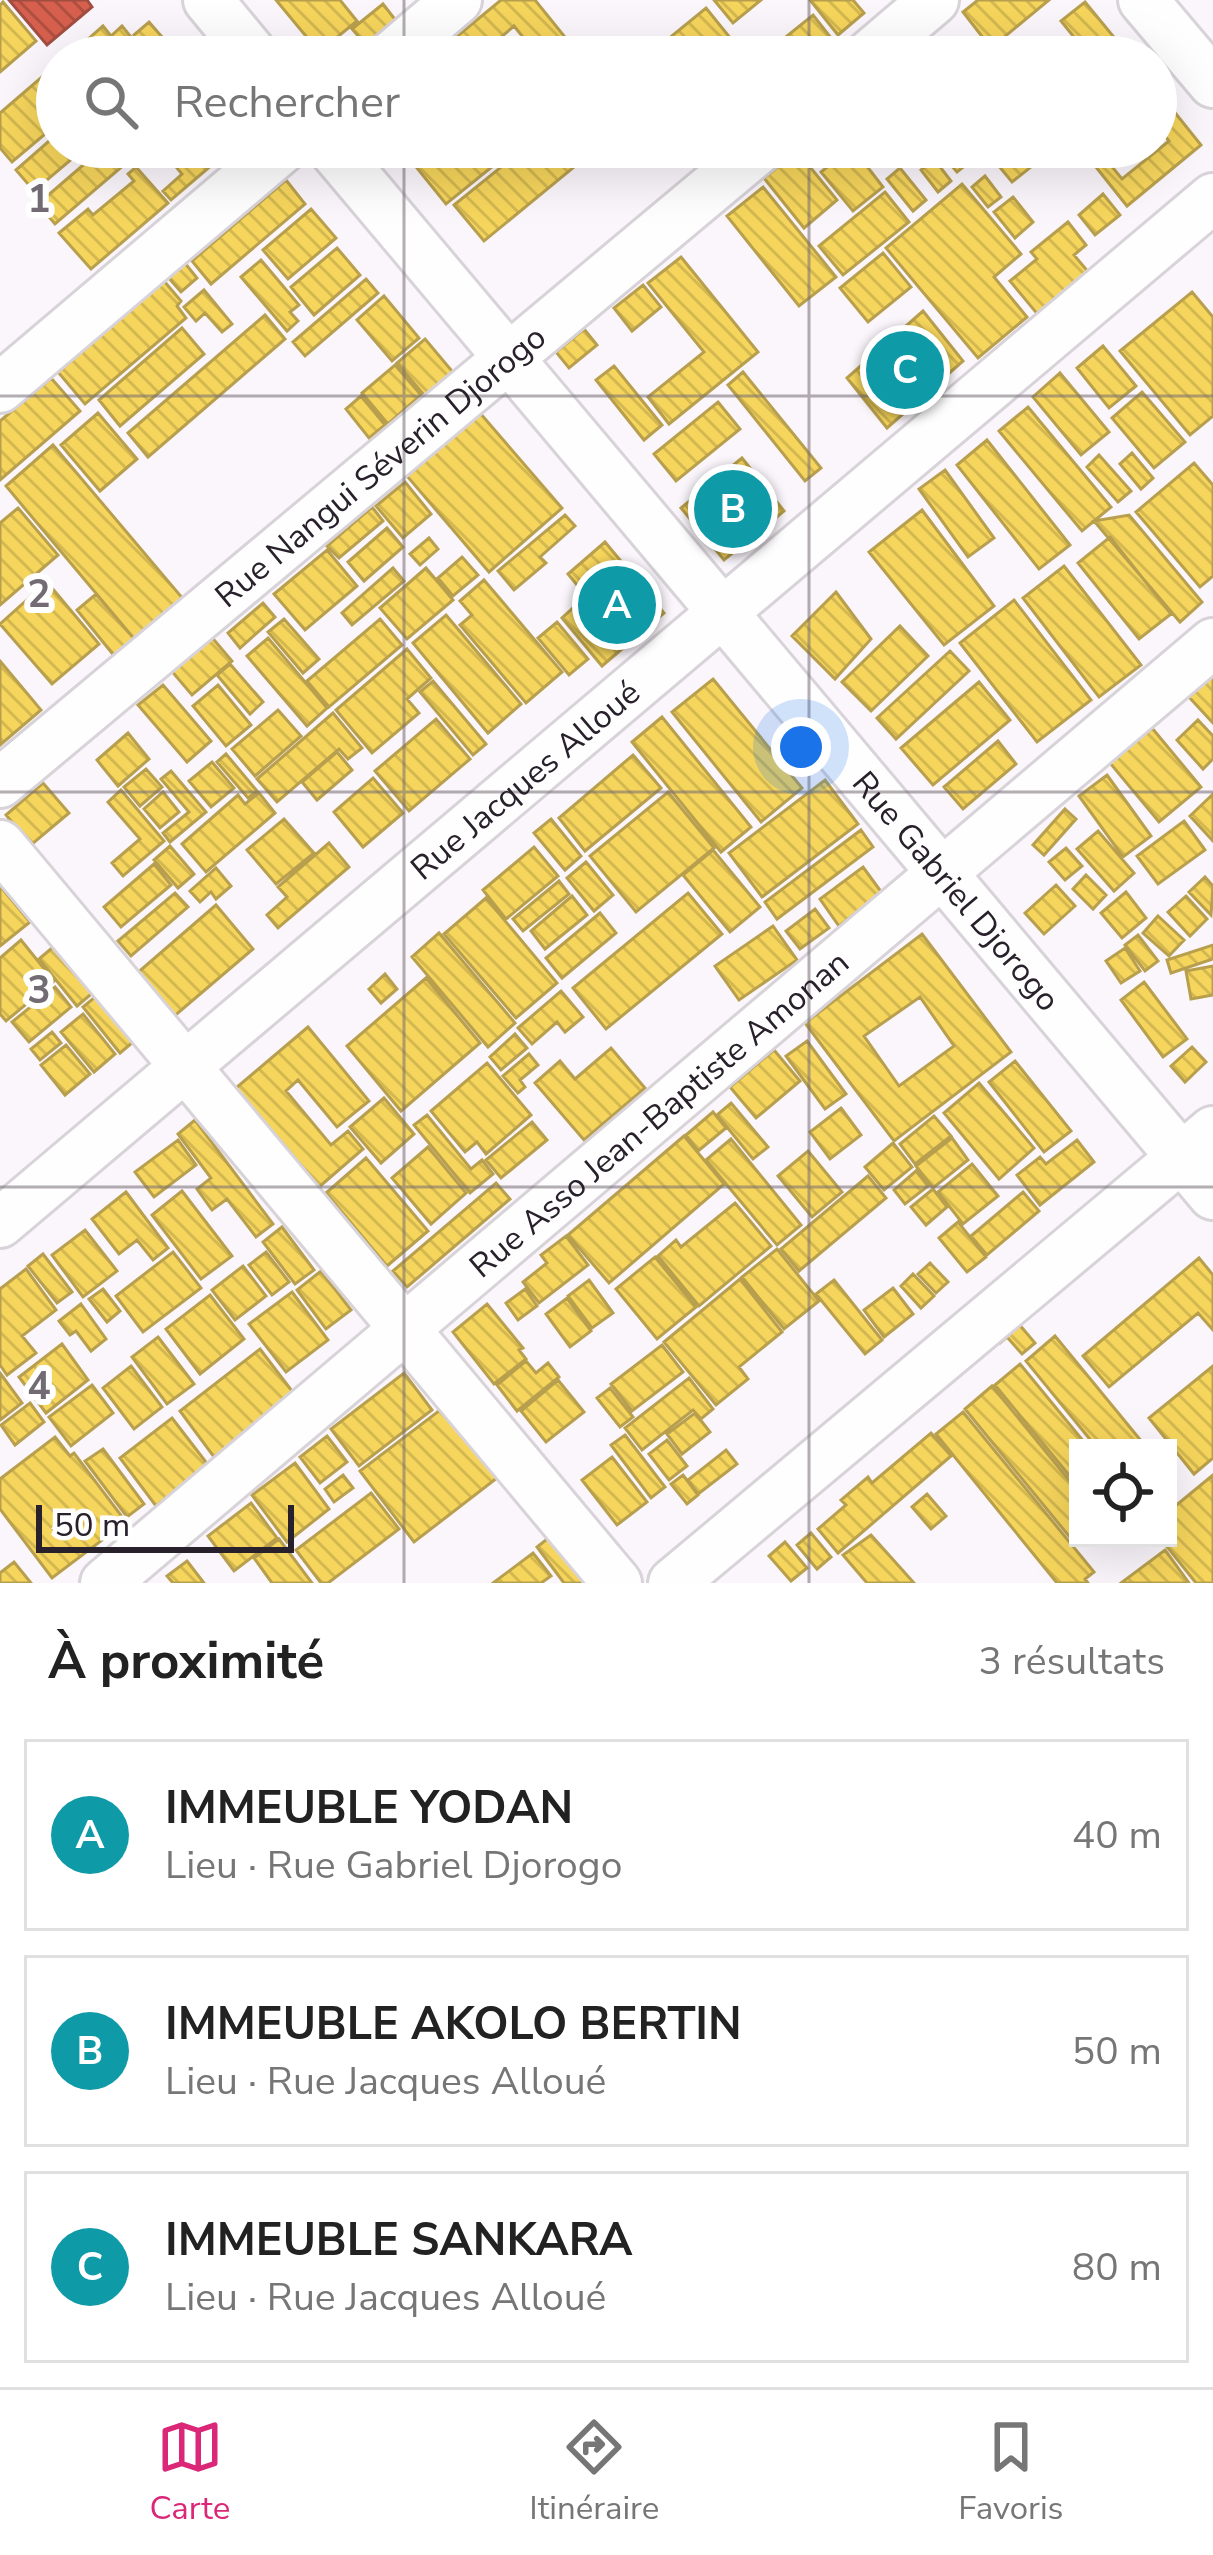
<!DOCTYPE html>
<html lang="fr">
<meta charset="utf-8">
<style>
:root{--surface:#fff;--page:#f2f2f2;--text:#222;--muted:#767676;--line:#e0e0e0;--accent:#db2777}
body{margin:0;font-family:"Nunito Sans",sans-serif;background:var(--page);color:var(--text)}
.controls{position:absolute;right:36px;bottom:36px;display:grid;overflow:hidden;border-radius:0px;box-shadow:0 12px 48px #0002}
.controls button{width:108px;height:108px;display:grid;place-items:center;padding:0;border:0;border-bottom:3px solid var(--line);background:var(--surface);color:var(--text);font:60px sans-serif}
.scale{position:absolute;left:36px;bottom:30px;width:258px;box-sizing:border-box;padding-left:12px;border:6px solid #28202a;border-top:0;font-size:33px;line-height:42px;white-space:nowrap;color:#28202a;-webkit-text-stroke:9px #fff;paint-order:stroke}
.you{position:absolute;left:801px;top:747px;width:42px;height:42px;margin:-30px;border:9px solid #fff;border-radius:50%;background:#1a73e8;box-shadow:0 0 0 18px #1a73e833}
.badge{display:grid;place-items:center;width:78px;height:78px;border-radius:50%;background:var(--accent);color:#fff;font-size:39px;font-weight:700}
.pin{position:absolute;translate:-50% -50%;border:6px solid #fff;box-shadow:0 3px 12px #0006}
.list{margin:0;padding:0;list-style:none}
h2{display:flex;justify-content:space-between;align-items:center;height:156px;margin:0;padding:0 48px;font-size:51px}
h2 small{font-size:39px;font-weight:400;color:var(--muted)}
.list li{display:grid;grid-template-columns:78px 1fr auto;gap:36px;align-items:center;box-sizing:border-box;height:192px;margin:0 24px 24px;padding:0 24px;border:3px solid var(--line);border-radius:0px}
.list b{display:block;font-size:45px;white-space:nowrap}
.list p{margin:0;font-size:39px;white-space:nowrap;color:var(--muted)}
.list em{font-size:39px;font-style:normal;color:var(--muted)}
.icon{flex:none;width:66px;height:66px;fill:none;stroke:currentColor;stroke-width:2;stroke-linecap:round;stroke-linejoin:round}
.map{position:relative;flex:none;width:1213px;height:1583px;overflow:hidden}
.search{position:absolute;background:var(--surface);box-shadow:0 12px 48px #0002;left:36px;right:36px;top:36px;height:132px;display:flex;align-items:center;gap:30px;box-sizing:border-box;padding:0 42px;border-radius:66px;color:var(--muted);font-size:45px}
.sheet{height:804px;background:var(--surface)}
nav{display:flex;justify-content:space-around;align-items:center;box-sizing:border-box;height:168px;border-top:3px solid var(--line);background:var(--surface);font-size:33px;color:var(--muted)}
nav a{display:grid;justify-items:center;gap:6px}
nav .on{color:var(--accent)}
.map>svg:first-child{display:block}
.homes{fill:url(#homes-back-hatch);stroke:#b89f4d;stroke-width:3;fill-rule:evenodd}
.shops{fill:url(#shops-back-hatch);stroke:#a24d42;stroke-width:3}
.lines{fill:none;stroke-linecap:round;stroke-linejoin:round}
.minor-casing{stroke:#d8d2d9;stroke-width:54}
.minor{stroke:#fefefe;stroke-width:48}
.grid{fill:none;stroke:#726b73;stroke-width:3;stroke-opacity:0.55}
.labels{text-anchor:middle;stroke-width:12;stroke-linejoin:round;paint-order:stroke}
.street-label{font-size:33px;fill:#28202a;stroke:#fff}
.grid-label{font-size:39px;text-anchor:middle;font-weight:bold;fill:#726b73;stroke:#fff;stroke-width:12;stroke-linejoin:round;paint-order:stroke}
</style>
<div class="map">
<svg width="1213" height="1583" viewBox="0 0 1213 1583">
<defs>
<pattern id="homes-back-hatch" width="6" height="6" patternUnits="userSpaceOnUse" patternTransform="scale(3)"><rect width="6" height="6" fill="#f6d55c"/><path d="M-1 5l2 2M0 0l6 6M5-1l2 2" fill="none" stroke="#d3b750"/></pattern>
<pattern id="shops-back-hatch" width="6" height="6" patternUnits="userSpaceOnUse" patternTransform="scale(3)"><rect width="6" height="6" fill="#d6604d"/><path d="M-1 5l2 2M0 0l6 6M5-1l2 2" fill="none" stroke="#ae4f40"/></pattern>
</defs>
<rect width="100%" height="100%" fill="#fbf6fb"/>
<path class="homes" d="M276,0h64l17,21 -38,31z
M501,0h34l46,57h-42l-25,-31 -28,24 6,7h-60z
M714,0h47l-28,23z
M810,0h43l11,13 -26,22z
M978,0h71l-58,48 -28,-36z
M3,2l33,39 -36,31v-67z
M1085,2l37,45 -12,10h-20l-29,-36z
M383,4l14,18 -30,24 -15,-17z
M706,8l38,47 -90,2 -3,-4z
M813,15l22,28 -16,14h-58z
M149,22l14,16 -15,13 -14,-16z
M103,26l8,10 11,-10 22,27 -5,4h-71z
M57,64v60l-45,38 -12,-14v-35z
M1156,89l45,56 -74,61 -47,-59h16l26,32 47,-38 -13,-16z
M57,134v13h29l-52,44 -18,-21z
M104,147h19l9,11 -77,66 -17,-20z
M175,147h58l-62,53 -8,-9 19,-17 -16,-19z
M400,147h71l6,11 11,-9 10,13 -52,42z
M526,147l70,2 -112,92 -30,-36z
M852,147l31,40 -30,24 -32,-39z
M944,147h15l12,14 -14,11 -18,-21z
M1008,147h48l-44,35 -19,-23z
M797,151l40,49 -33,28 -40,-50z
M934,159l17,22 -13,11 -17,-22z
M136,167l32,36 -77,66 -32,-36 29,-24 5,6 41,-34 -6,-7z
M900,168l26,32 -13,11 -26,-32z
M985,176l16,21 -13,10 -16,-20z
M286,180l19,24 -94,80 -19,-23z
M962,184l59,70 -27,23 33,40 -49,41 -92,-110z
M763,187l73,90 -37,29 -72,-90z
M885,192l24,30 -66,53 -24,-29z
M1103,194l17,21 -25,20 -16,-20z
M1013,197l20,25 -18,16 -21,-26z
M311,209l25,29 -48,41 -25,-29z
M1068,222l18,23 -12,10 16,19 -51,42 -29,-35 27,-22 -6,-7z
M337,248l23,27 -46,40 -23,-28z
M883,253l28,34 -43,35 -28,-34z
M681,257l77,95 -89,72 -21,-27 56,-45 -56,-69z
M261,260l38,45 -9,7 8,9 -11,10 -46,-54z
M184,262l13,16 -16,14 -13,-15z
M366,279l12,14 -73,63 -12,-14z
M164,281l17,20 -4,5 9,12 -101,86 -27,-32z
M643,285l18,22 -29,24 -18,-23z
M204,290l28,34 -10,8 -17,-19 -9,8 -12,-14z
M1192,292l21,25v99l-23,19 -70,-84z
M384,296l35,42 -27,23 -35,-41z
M923,311l40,50 -76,67 -40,-50z
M265,315l20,24 -137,118 -20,-24z
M182,328l22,26 -84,72 -21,-26z
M584,329l13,16 -28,23 -13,-16z
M425,339l32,38 -28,24 -32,-38z
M1103,346l33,40 -27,22 -32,-40z
M395,365l26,30 -33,29 -26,-31z
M614,366l48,59 -18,15 -48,-60z
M743,372l78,96 -16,13 -77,-96z
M1060,373l49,59 -28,23 -48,-58z
M51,378l29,33 -80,69v-59z
M1142,392l43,50 -31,26 -42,-50z
M361,396l24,29 -16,13 -23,-29z
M718,402l22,27 -64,52 -22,-27z
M1028,407l83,100 -29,24 -83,-100z
M98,413l39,46 -37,32 -39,-46z
M480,413l82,95 -73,64 -82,-96z
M987,440l83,105 -31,24 -82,-104z
M53,445l131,155 -48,41 -130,-155z
M1132,453l21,25 -12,11 -21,-25z
M1099,455l32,36 -13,11 -31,-35z
M742,458l42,53 -60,49 -43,-52z
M1194,463l19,22v91l-13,11 -64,-75z
M945,470l49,68 -26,19 -49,-68z
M405,482l26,32 -28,24 -27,-32z
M372,507l11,14 -44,37 -12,-12z
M18,508l40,47 -58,50v-82z
M922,510l72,96 -50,39 -75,-93z
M565,515l10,11 -35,31 6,6 -32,27 -16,-19z
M1129,515l73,87 -22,20 -86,-101z
M387,528l16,19 -39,34 -16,-19z
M1110,537l61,77 -32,25 -61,-76z
M429,538l9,11 -18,16 -10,-11z
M605,542l59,71 -62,53 -40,-48 24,-22 -18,-22z
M327,550l30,36 -52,44 -31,-36z
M462,557l16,18 -25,21 -15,-18z
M1064,566l77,99 -42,32 -76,-99z
M393,568l11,13 -52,44 -10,-12z
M426,568l27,32 -46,39 -27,-31z
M484,580l78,92 -36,31 -66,-78 12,-10 -12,-14z
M47,582l52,62 -47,40 -52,-60z
M836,592l35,47 -36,40 -43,-43z
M96,594l40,47 -20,17 -39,-48z
M1014,600l77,100 -54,42 -77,-99z
M263,603l12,14 -35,31 -12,-15z
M446,615l75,89 -33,29 -75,-90z
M284,619l35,40 -16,14 -35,-41z
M380,619l22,26 -73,62 -22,-26z
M557,622l31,37 -19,16 -31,-37z
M900,626l28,30 -57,55 -29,-29z
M209,634l23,27 -40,34 -23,-27z
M268,638l59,70 -20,18 -60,-70z
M407,649l24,29 -24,21 12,14 -47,40 -36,-43z
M950,651l19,20 -73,68 -19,-21z
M0,661l41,49 -41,35z
M230,664l33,38 -13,12 -33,-39z
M1213,675v48l-24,-26z
M713,679l89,109 -41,34 -89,-110z
M433,681l53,63 -13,11 -53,-63z
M979,682l31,38 -77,65 -32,-37z
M163,685l48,56 -24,21 -49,-57z
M218,685l33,40 -25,21 -33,-40z
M278,710l23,26 -46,40 -23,-27z
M333,713l29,35 -14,11 -9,-10 -62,53 -20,-23z
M662,717l89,110 -30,25 -89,-110z
M436,719l34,40 -61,52 -34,-40z
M1198,720l15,16v23l-10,10 -26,-29z
M1152,728l49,59 -42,35 -49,-59z
M128,733l21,26 -31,27 -21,-26z
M998,741l18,23 -53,45 -19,-22z
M337,752l15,18 -35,30 -15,-18z
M226,754l31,37 -9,7 -31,-36z
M633,755l28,33 -76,63 -26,-33z
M212,762l22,26 -23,19 -22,-26z
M146,769l16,18 -22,19 -16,-19z
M171,771l35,41 -36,30 -7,-9 26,-21 -28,-33z
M1107,775l44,61 -28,21 -44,-61z
M373,778l30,35 -40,34 -29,-35z
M825,780l33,44 -96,73 -33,-44z
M43,783l26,30 -38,32 -25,-30z
M121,790l43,51 -41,35 -11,-13 28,-24 -32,-37z
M163,792l16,20 -19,16 -16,-19z
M668,792l46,56 -78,64 -46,-56z
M259,793l16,20 -69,59 -24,-28 56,-49 7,9z
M1213,794v47l-23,-25z
M1065,809l11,10 -32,36 -11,-10z
M284,819l30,34 -38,31 -29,-34z
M551,819l30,37 -16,14 -31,-37z
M1184,821l21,29 -47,34 -21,-28z
M861,830l12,17 -96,72 -12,-17z
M1098,831l36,42 -20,18 -37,-42z
M329,843l20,24 -71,61 -11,-13 20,-18 -9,-10z
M170,846l24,28 -16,14 -24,-28z
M534,847l24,29 -52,43 -23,-29z
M1066,848l16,18 -17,14 -16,-18z
M713,850l47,57 -30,25 -47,-57z
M586,862l27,33 -19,16 -27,-33z
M154,864l17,21 -50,42 -17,-20z
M863,867l19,26 -43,33 -19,-27z
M216,868l15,18 -15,13 -5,-7 -11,10 -10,-11z
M1086,875l20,20 -13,14 -20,-20z
M1205,877l8,9 -2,29 -22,-23z
M559,881l10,13 -46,37 -10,-12z
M1056,885l19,21 -31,28 -19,-21z
M0,886l30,36 -30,24z
M1126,892l20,26 -24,20 -21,-25z
M175,893l13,14 -57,49 -13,-15z
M688,893l34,41 -116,95 -33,-41z
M572,896l15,19 -42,34 -14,-18z
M1186,896l21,23 -17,17 -22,-24z
M486,898l71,85 -41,35 -72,-84z
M216,905l37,44 -81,69 -37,-43z
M815,909l14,19 -29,21 -14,-18z
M600,913l16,20 -54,45 -16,-20z
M1158,916l26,24 -15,16 -26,-23z
M773,926l24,34 -58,40 -24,-34z
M439,933l76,90 -27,24 -76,-90z
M922,934l89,118 -117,89 -89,-118zM920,997l34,49 -55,40 -35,-50z
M1138,935l20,26 -13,10 -20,-26z
M21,940l33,41 -48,40 -6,-7v-56z
M58,943l38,47 -19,16 -38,-47z
M1213,945v14l-42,14 -4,-13z
M1125,948l15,23 -19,12 -15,-22z
M1213,966v29l-22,4 -5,-28z
M385,974l12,15 -16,14 -12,-14z
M426,978l54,65 -79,68 -54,-65z
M1144,982l43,57 -24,18 -42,-57z
M55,987l16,20 -42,35 -17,-20z
M561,991l22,26 -18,15 -8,-10 -25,22 -14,-16z
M95,997l38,45 -13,11 -37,-46z
M83,1014l32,40 -21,18 -33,-40z
M308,1027l61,74 -32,26 -39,-47 -12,11 45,54 17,-14 15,18 -44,38 -83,-99z
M52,1032l9,11 -21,17 -9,-11z
M515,1034l12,14 -26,22 -11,-13z
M807,1041l39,53 -21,15 -39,-53z
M66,1045l24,29 -25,21 -24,-30z
M1192,1047l14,15 -21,20 -14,-16z
M611,1048l34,40 -61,52 -49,-57 25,-22 15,18z
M774,1050l26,31 -44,37 -26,-31z
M529,1054l9,11 -18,15 5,7 -7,6 -15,-17z
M1015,1061l56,70 -27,21 -55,-70z
M487,1063l44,52 -45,39 -9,-12 -12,10 -34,-41z
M979,1083l55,65 -35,31 -55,-66z
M384,1098l30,36 -33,29 -31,-36z
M731,1103l37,44 -15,12 -36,-44z
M841,1108l20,27 -31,24 -20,-27z
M713,1112l13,16 -28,23 -12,-16z
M427,1115l44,54 11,-9 11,14 -23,19 -56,-68z
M934,1116l17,20 -36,28 -15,-20z
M195,1120l78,104 -17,13 -29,-38 -15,11 -15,-21 14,-11 -33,-44z
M532,1122l15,18 -46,38 -15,-18z
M684,1136l40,48 -115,99 -41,-48z
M952,1138l16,22 -35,28 -17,-22z
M731,1139l70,86 -24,20 -71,-85z
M178,1140l18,25 -42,32 -19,-25z
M1077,1140l17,22 -54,43 -23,-30 23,-18 6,7z
M893,1143l19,24 -28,23 -19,-23z
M428,1147l38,46 -35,31 -39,-46z
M808,1151l34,41 -30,25 -34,-41z
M366,1158l62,73 -41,35 -61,-73z
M972,1164l26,32 -35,28 -25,-32z
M916,1171l12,15 -23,18 -11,-14z
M868,1176l18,22 -87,73 -18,-22z
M496,1183l14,16 -103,88 -14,-16z
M933,1189l14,18 -21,18 -15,-18z
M182,1191l50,65 -31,23 -49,-64z
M126,1192l42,56 -15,12 -16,-20 -18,14 -27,-35z
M1023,1192l16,19 -52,44 -16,-19z
M735,1203l36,43 -72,60 -41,-50 18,-16 5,7z
M958,1222l28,35 -19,15 -28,-34z
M282,1227l32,43 -19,14 -32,-42z
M85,1230l32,41 -34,26 -31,-42z
M566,1236l22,29 -49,38 -16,-21 24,-19 -6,-8z
M777,1249l42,52 -35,28 -42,-52z
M173,1252l28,36 -58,44 -27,-36z
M266,1252l23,30 -17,13 -23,-30z
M43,1254l29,38 -15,11 -29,-37z
M655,1257l41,50 -39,32 -41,-50z
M1199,1258l14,17v55l-15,-17 -89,74 -26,-31z
M930,1263l18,19 -12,11 -18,-19z
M243,1266l23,30 -31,24 -23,-30z
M26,1269l30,41 -34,26 14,17 -29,22 -7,-10v-76z
M321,1271l30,39 -25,19 -29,-39z
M913,1274l21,22 -13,12 -20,-22z
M740,1279l42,53 -43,35 9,12 -32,26 -52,-63z
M589,1280l24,33 -21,15 -24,-32z
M834,1280l48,60 -17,14 -49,-60z
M893,1288l20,26 -29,23 -20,-27z
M103,1289l17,22 -13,11 -18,-23z
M525,1289l12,17 -19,14 -12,-17z
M292,1292l36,48 -42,32 -37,-48z
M210,1295l34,44 -44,35 -34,-45z
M567,1298l24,33 -21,16 -24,-33z
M81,1304l25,35 -15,12 -15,-20 -6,4 -11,-14z
M487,1304l36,44 -4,2 7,9 -32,25 -41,-52z
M1008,1311l27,32 -13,11 -15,-17 -7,6 -13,-14z
M1055,1336l92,112h-50l-71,-87z
M158,1337l36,47 -27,20 -35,-47z
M62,1344l26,36 -42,33 -27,-36z
M662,1345l21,27 -51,39 -21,-27z
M260,1349l35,46 -81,62 -34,-46z
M526,1361l10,12 12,-10 11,14 -42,34 -20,-26z
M1020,1364l69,84h-11v38l-83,-101z
M131,1366l31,41 -28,22 -31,-41z
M1213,1366v92l-19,16 -45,-56z
M0,1373l22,30 -22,17z
M404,1373l28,37 -73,56 -28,-37z
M689,1378l24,31 -12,10 -8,-9 -51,40 -17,-22z
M558,1380l26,32 -38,30 -25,-31z
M92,1385l21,28 -42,33 -22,-29z
M992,1386l86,105v46l-5,4 -108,-132z
M610,1388l23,29 -13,10 -23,-29z
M30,1403l14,19 -29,23 -14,-20z
M444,1407l53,71 -83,64 -54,-71z
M963,1412l131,160 -9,7 3,4h-31l-121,-149z
M695,1413l15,19 -28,22 -15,-20z
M172,1418l37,48 -53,40 -36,-48z
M931,1433l20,23 -113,97 -20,-24 28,-24 -5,-5 27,-23 4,6z
M625,1435l40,52 -14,11 -40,-53z
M327,1436l20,26 -27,21 -20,-26z
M55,1437l15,19 4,-3 52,69 -74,56 -52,-69v-30z
M667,1440l20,26 -18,14 -20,-26z
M103,1449l41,55 -17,13 -42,-56z
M726,1450l11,14 -39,30 -10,-14z
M612,1457l35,45 -30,23 -35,-45z
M295,1463l34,46 -42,33 -35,-47z
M343,1475l10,13 -19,14 -9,-13z
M683,1475l15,20 -11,9 -16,-20z
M1213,1475v108h-17l-36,-45h8v-26z
M371,1493l28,36 -71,54h-7l-25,-33z
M927,1494l19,22 -15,13 -19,-22z
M251,1503l26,35 -43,33 -26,-35z
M556,1532l31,51h-23l-27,-36z
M811,1533l20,24 -14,12 -20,-24z
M871,1535l43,48h-47l-24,-28z
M279,1539l33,44h-40l-18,-25z
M785,1542l22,26 -16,13 -22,-25z
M1165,1550l24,33h-68z
M533,1553l18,23 -10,7h-48z
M187,1561l17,22h-31l-6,-7z
M14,1562l17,21h-31v-10z"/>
<path class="shops" d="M9,0h78l5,7 -45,38z"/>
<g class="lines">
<g class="minor-casing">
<g id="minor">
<path d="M208,0l47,57"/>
<path d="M1143,0l70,83"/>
<path d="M390,57l67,-57"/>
<path d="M867,57l67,-57"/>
<path id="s1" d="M331,147l882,1048"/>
<path d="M0,388l284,-241"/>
<path id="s2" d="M0,783l761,-636"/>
<path d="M0,845l617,738"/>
<path id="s3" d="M0,1223l1213,-1025"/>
<path id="s4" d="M105,1583l1108,-940"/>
<path d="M673,1583l540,-452"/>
</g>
</g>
<use href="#minor" class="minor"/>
</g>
<path class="grid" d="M404,0v57M809,0v57M404,147v1436M809,147v1436M0,396h1213M0,792h1213M0,1187h1213"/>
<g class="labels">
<g class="street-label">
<text dy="12" stroke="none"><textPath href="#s2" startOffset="495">Rue Nangui Séverin Djorogo</textPath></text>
<text dy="12" stroke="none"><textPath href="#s3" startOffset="687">Rue Jacques Alloué</textPath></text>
<text dy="12" stroke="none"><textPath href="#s1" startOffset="972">Rue Gabriel Djorogo</textPath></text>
<text dy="12" stroke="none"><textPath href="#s4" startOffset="726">Rue Asso Jean-Baptiste Amonan</textPath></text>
</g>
</g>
<g class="grid-label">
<text x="39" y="212">1</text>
<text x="39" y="607">2</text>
<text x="39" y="1003">3</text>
<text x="39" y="1399">4</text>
</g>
</svg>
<div class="controls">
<button><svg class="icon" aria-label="locate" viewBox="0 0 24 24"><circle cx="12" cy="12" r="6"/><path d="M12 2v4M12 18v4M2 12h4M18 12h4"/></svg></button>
</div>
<div class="scale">50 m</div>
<div class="you"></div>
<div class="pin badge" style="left:617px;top:605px;background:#0f9aa8">A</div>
<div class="pin badge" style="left:733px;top:509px;background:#0f9aa8">B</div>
<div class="pin badge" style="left:905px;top:370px;background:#0f9aa8">C</div>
<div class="search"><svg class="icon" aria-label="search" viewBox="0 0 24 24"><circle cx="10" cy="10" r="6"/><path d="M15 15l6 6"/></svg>Rechercher</div>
</div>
<section class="sheet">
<h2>À proximité<small>3 résultats</small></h2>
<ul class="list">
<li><span class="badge" style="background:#0f9aa8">A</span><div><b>IMMEUBLE YODAN</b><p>Lieu · Rue Gabriel Djorogo</p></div><em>40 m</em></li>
<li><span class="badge" style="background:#0f9aa8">B</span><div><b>IMMEUBLE AKOLO BERTIN</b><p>Lieu · Rue Jacques Alloué</p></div><em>50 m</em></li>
<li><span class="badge" style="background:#0f9aa8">C</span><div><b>IMMEUBLE SANKARA</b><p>Lieu · Rue Jacques Alloué</p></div><em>80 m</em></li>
</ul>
</section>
<nav>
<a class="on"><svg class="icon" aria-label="map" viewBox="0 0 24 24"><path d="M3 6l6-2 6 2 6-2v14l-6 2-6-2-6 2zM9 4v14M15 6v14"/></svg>Carte</a>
<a><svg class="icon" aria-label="directions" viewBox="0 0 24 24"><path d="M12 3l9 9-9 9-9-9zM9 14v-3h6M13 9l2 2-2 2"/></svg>Itinéraire</a>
<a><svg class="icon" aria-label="saved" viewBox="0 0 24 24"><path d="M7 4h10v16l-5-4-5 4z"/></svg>Favoris</a>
</nav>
